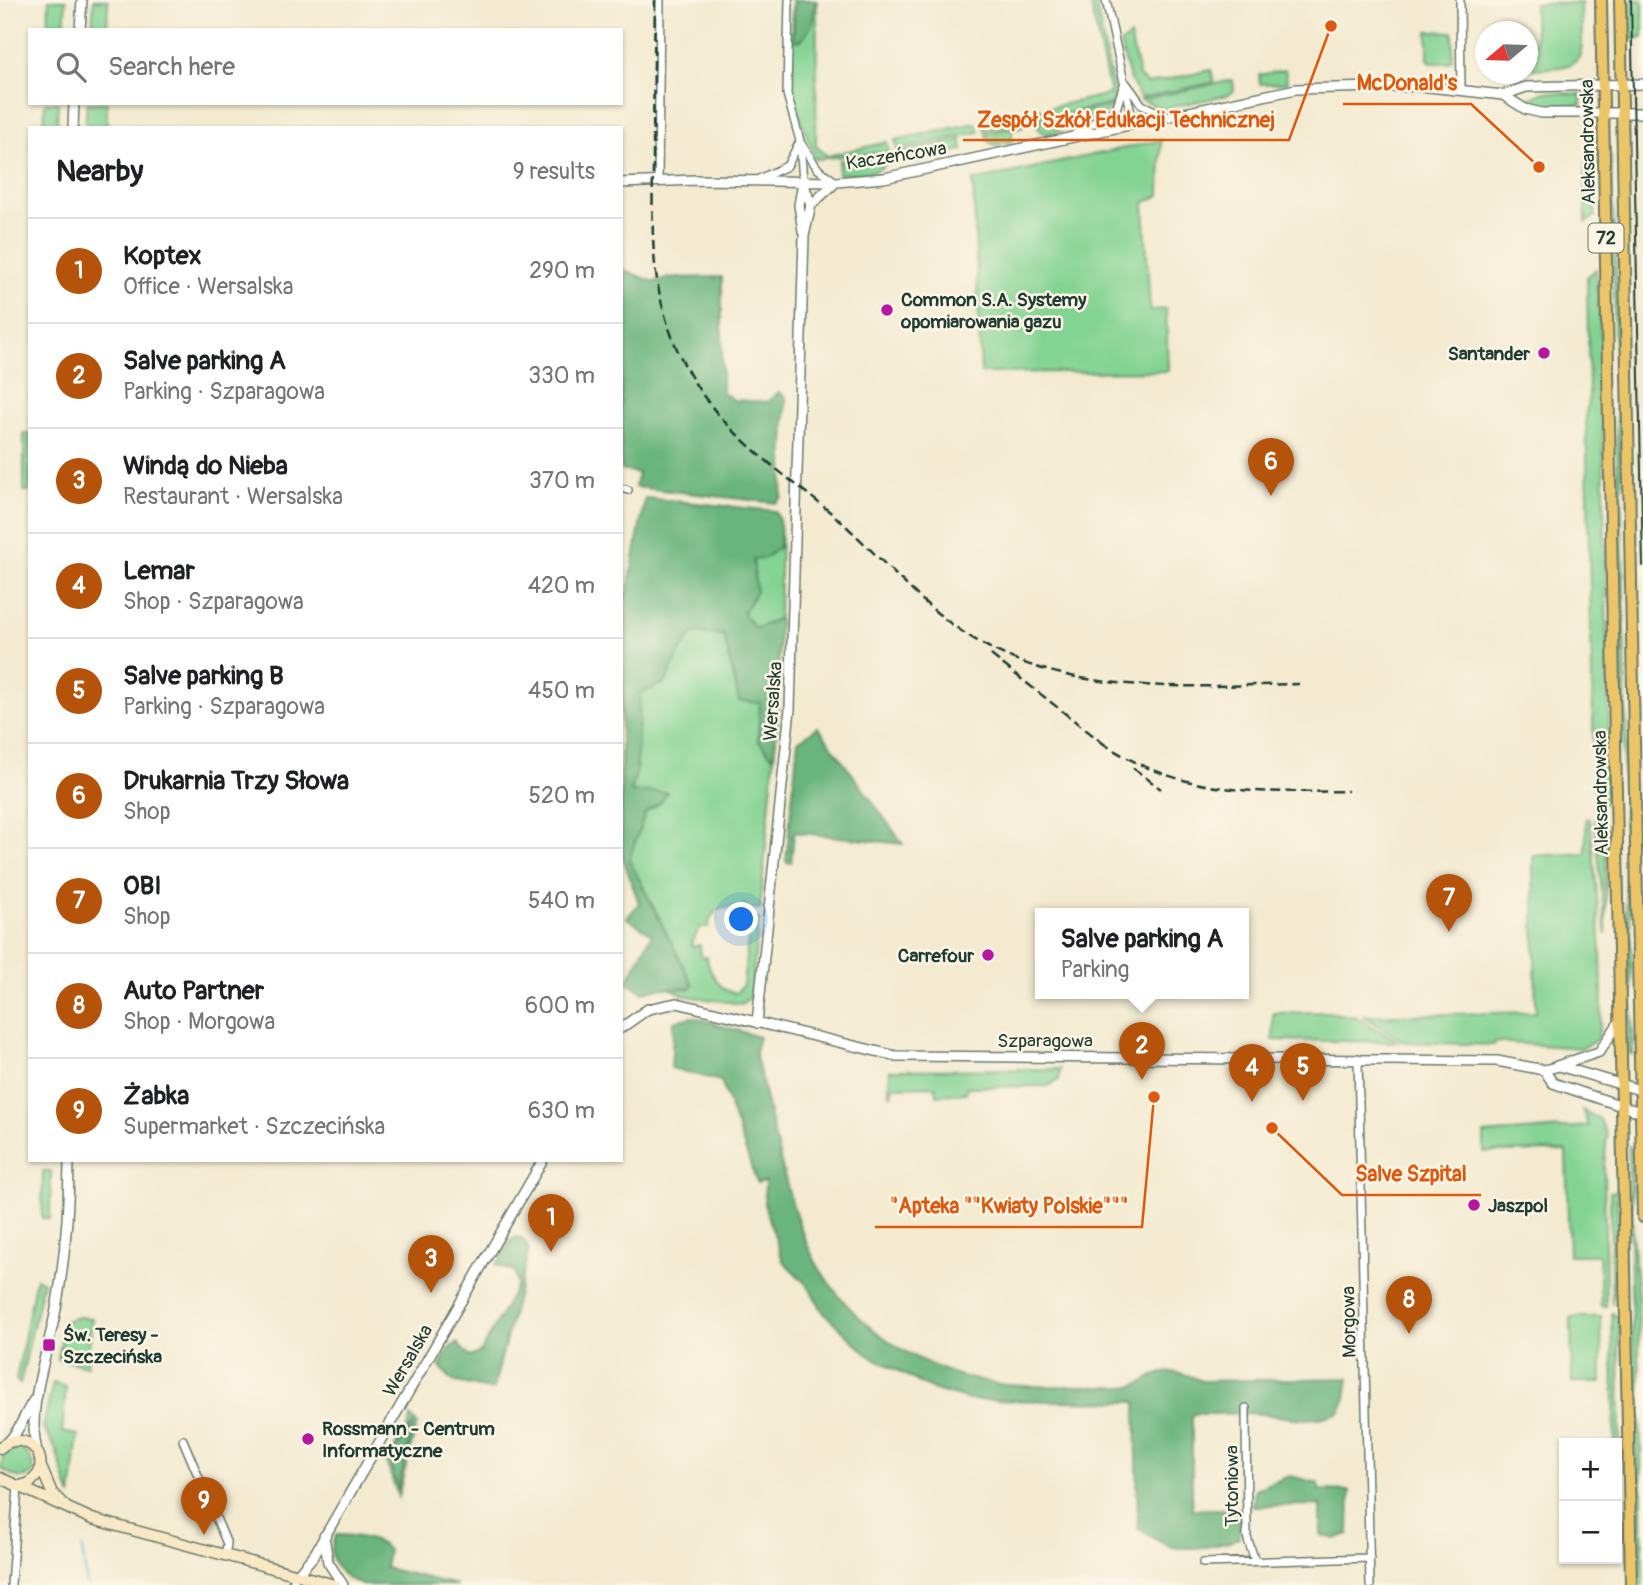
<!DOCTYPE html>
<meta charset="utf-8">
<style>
:root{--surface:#fff;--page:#f2f2f2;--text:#202124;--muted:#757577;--line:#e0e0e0;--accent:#b45309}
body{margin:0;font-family:Pangolin,sans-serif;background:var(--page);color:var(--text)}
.controls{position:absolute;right:21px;bottom:21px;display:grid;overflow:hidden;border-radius:0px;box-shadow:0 2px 5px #0004}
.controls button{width:63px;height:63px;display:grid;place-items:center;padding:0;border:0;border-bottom:2px solid var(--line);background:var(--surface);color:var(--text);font:35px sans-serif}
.compass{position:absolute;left:1475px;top:21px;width:63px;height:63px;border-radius:50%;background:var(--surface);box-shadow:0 2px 5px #0004;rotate:251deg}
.you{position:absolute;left:742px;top:920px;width:24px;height:24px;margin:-18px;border:5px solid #fff;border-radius:50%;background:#1a73e8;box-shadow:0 0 0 10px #1a73e833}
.badge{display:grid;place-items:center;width:46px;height:46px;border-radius:50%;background:var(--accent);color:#fff;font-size:23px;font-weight:700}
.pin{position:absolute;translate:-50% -58px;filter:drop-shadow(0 2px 4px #0008)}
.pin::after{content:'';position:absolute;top:37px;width:24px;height:21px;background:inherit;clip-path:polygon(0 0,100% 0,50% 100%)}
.popup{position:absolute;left:1035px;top:908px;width:214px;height:91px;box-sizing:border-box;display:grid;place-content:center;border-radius:0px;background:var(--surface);filter:drop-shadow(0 2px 5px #0005);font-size:23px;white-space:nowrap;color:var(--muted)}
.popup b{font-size:26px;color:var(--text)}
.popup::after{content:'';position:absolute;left:50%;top:100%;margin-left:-14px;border:14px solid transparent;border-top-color:var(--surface)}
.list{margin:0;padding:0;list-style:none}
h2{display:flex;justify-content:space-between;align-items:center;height:91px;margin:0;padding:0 28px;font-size:30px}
h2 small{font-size:23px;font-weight:400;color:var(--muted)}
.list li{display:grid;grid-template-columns:46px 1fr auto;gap:21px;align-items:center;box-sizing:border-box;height:105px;padding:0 28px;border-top:2px solid var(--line)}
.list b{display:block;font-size:26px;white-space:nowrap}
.list p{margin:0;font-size:23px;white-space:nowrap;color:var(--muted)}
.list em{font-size:23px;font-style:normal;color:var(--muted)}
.icon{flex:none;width:38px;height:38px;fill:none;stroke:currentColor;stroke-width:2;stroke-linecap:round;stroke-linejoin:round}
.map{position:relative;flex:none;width:1643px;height:1585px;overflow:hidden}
.search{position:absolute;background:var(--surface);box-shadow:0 2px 5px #0004;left:28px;top:28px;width:595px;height:77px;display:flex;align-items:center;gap:18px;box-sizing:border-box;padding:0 24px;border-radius:0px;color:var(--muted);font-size:26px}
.panel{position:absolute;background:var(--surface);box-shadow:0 2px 5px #0004;left:28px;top:126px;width:595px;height:1036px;border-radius:0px}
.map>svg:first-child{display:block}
.green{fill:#83d393;stroke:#518864;stroke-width:2}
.forest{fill:#6ab57d;stroke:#447958;stroke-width:2}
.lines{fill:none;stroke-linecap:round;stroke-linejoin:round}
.stream{stroke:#54b6d3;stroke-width:2.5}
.minor-casing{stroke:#697a6b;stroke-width:10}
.tertiary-casing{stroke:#697a6b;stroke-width:12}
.secondary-casing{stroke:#697a6b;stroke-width:13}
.primary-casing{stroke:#697a6b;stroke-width:14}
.minor{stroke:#fff;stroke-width:7}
.tertiary{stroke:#fff;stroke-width:9}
.secondary{stroke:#f8e8c3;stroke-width:10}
.primary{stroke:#edc569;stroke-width:10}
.tram{stroke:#1f3d34;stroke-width:2}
.rail{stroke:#1f3d34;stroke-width:2.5;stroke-dasharray:10 5;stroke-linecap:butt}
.poi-dot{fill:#b5179e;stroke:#fcf5e5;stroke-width:2.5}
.labels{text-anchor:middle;stroke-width:5;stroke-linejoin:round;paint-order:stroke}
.shield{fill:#fcf5e5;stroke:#617469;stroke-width:2}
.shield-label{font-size:18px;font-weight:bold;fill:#1f3d34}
.street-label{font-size:19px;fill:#1f3d34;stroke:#fcf5e5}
.poi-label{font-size:19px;font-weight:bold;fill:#1f3d34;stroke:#fcf5e5;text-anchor:start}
.leader{fill:none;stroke:#de580e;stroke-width:2.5}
.callout-dot{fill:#de580e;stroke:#fcf5e5;stroke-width:2.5}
.callout-label{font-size:21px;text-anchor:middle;font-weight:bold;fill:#de580e;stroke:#fcf5e5;stroke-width:5;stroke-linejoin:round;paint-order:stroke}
</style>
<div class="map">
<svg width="1643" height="1585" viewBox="0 0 1643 1585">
<rect width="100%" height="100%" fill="#fcf5e5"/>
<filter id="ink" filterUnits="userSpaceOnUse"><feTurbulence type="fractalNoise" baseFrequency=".0143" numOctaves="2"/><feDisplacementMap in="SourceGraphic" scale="14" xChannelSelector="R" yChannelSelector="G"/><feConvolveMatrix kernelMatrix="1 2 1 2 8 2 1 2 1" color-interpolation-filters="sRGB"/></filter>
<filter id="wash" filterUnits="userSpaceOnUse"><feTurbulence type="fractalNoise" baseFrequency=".00686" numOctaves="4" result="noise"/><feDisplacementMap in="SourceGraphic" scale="28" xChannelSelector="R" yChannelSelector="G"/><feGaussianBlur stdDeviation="1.57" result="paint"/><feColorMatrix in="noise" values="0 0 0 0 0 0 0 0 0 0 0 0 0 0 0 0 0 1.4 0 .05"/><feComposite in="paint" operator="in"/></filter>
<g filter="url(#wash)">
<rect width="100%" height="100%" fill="#f3ead0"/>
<path class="green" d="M49,0h17l-2,30h-16z
M94,0h14l-1,30h-15z
M792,0h25l-1,146 11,10 60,-14 2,10 -74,7 -25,-70z
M1090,0h5l20,98 -4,6 -76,16 -2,-9 77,-17z
M1630,0h13v37l-12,3z
M1581,3c1,59 10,65 -53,66v-25l7,-1 -1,-39z
M1428,31l25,1v27l-4,4h-17l-4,-4z
M1130,36l9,40 8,8 64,-14 3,12 -74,16 -10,-19 -10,-35z
M1285,70l2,13 -27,1 -1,-9z
M1233,80l1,11 -7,4 -64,14 -22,-9z
M1544,92l37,2v11l-39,1 -14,-7z
M45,103h13l-1,25h-13z
M87,103h20v25h-22z
M1115,105c-18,18 -45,23 -69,29l-6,-3 -4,-8z
M1026,112l3,10 -44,9 -2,-10z
M976,123l3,9 -82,18 -2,-10z
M1029,124l-17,6v11l-17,4 -7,-4 -2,-7z
M961,139l2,11 -40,7v4l-16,1 -9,-9z
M1161,140l-1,55 -16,8 6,107 16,-1 2,62 -187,2 -8,-192z
M1597,154l-2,62 -9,7 -1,-56 3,-8z
M1611,154l7,144 15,756h-3l-1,-4z
M889,155c-4,22 -33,18 -51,19l1,-13z
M1596,269l5,73 8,396 -4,65 -10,6 -9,-398 3,-15 -2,-119z
M24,434h6v57h-6z
M781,534l-2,84 -24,11 -12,-16 13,-22 -3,-32 26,-12z
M693,633l31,2 15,65 21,2 -2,38 16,18 -14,151 -12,-1 -3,-4 -1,4c-17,-2 -32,-2 -36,19l-8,1 -9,15 2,4 7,-2 1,12h6c1,14 14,36 29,36l7,-8 7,-63 3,-4 6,1 -9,79 -9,6 -54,-8 -18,-8h8l-17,-69 -31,-59 16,-47 16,-11 -11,-11 -19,2 5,-20 4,-81 25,-9 13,-28z
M1586,818h4c3,35 21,200 6,222l-13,8 -88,-6 -1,3 -89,-3 -41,-26 172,-4 -3,-156 53,-3z
M1595,819l6,1 5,7v108z
M1327,1012l30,5 42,25 -126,-2v-27z
M1060,1069l-1,11 -11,6 -81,1 -1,6 -29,2 -1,-9 -44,1 -1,8 -2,-3 1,-22z
M1583,1110l17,10 7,15 -3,32 2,139h-5l-2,-51h-30l-3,-104 -82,1v-18l104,-8z
M1628,1146h3v4l2,96 5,52 5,287h-5z
M43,1171h8l-1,48 -8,-1z
M1617,1191l1,49 -6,64 -2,-112z
M36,1278l7,4 -23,102 -4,-4z
M1612,1313l7,5 1,222h-3z
M78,1317l14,1 -5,48 -29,-7 7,-38z
M1571,1317h30l1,65h-30z
M53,1383l13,4 -4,45 16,3 -7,62 -15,-47 -13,-23z
M411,1417l6,7 -19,73 -12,-36 21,-31z
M12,1449l11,1 7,7 4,14c-14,14 -20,3 -33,-2l2,-13z"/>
<path class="forest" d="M795,0h20c0,18 -2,27 -14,40l-8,1z
M621,269l33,13 16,-4 52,-1v115l12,8 33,2 12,-10 7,6 -4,99 -6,6 -141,-16 3,-14 -17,-3z
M645,498l130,13c7,13 6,22 4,36l-14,11 -12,1 3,32 -13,22 12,16 24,-11 -1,101 -4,39 -16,-18 2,-37 -21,-2 -15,-66 -31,-2 -15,22 -13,28 -25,10 -4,80 -5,19h36l-6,10 -16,11 -16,47 64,125 -3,4 -30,-1 -17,4 -16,-10 25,-48 -25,-16 12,-15 -18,-51v-254l7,-7z
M818,727l85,117 -109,-12 -3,31 -5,-1 12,-121z
M693,1017l66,20 -4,16c16,62 33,166 66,218 39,63 116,109 189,114 21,2 43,1 64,1 19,0 40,3 59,0 6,-1 13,-5 19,-9 18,-9 33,-4 50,4l147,-3 -3,20 -6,14c-38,15 -61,0 -98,1 -17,1 -34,1 -50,1v95h48l-1,28c-12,9 -50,13 -66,10 -11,-2 -25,-13 -35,-19l-2,-126 -167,-2 -40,-12 -62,-34 -43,-41 -16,-27 -25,-25 -19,-57 1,-23 -8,2 -36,-102 -50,-13 3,-47z
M516,1237l7,2 6,11 -36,140 -40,-9 -13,-14 8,-18 9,-6 13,14 11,-5 36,-67 -2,-13 -19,-7 14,-24z
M414,1423l-16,66 -9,-29z
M1290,1476l29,7v7l31,1 -1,43 -14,5 -14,-4v-30l-68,1 2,-17z
M336,1535c15,0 42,3 52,15l-3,18 72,17h-95c-23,-8 -38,-26 -26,-50z"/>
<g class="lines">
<path class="stream" d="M82,1548l5,37"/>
</g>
</g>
<g filter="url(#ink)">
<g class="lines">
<g class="minor-casing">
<path id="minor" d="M789,0l-2,94 13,47 3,41
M1106,0l27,123
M1460,0l1,90
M1126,83l16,22 24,11
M1075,134l41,-25 7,-22
M800,142l18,27 18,13
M759,179l28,-13 11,-21
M658,181l2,-181
M621,488l7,2
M1358,1058l12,527
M1246,1408l1,129 8,24
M183,1440l44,104 -2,12
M1203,1563l167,-5
M11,1585l7,-98
M291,1585l6,-10"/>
</g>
<g class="tertiary-casing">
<path id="tertiary" d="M80,30l2,-30
M1503,95l23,-8 117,-3
M73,128l1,-25
M621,183l74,-3 141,2 48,-4 412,-89 123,-3 84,9 22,14 17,4h101
M811,205l25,-23
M803,231l-4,-26 4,-23
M757,1023l33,-314 14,-473 7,-31 -8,-23
M621,1028l27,-19 29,-6 219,53 601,5 47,9 15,-4 84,25
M1557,1066l42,-14 19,-28
M1544,1070l9,13 90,30
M8,1442c14,-13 17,-32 29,-46
M37,1451c-11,-45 11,-97 19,-142 9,-49 13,-99 13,-149
M324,1536l4,26 15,23
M297,1575l17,-20 229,-395"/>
</g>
<g class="secondary-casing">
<path id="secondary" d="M0,1448c20,-18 47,0 39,25l-9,10 -10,3
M41,1467l11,26 15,15
M0,1478l92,41 243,66"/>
</g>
<g class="primary-casing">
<path id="primary" d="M1601,0l30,1585
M1620,0l23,1217"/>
</g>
<use href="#minor" class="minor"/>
<use href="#tertiary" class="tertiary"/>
<use href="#secondary" class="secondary"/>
<use href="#primary" class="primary"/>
<path class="tram" d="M1631,0l12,566"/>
<path class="rail" d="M655,0c-1,57 -2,115 -2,172 -1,47 -2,98 12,143 27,95 87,134 159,192 48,39 85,88 136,123 100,69 224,56 339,54
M991,655l118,93
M1101,742c80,54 155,51 247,49
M1133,768l28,21"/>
</g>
</g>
<g class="poi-dot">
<circle cx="887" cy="310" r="7"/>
<circle cx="1544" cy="353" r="7"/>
<circle cx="988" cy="955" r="7"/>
<circle cx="1474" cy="1205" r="7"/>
<rect x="42" y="1338" width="14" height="14" rx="3.5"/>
<circle cx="308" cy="1439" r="7"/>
</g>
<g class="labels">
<rect class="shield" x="1588.5" y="223.5" width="35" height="29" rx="5"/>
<g class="shield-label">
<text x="1606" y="244">72</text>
</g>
<g class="street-label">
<text transform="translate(1587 142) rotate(-91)" y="7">Aleksandrowska</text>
<text transform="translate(896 155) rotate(-9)" y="7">Kaczeńcowa</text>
<text transform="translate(772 701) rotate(-86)" y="7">Wersalska</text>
<text transform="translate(1600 793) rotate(-91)" y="7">Aleksandrowska</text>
<text x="1045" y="1047">Szparagowa</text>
<text transform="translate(1348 1322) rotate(-91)" y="7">Morgowa</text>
<text transform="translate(407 1360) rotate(-60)" y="7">Wersalska</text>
<text transform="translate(1231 1486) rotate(-90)" y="7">Tytoniowa</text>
</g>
<g class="poi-label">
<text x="901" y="306">Common S.A. Systemy<tspan x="901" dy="22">opomiarowania gazu</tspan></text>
<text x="1530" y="360" text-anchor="end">Santander</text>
<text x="974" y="962" text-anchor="end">Carrefour</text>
<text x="1488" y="1212">Jaszpol</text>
<text x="63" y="1341">Św. Teresy -<tspan x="63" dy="22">Szczecińska</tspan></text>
<text x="322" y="1435">Rossmann - Centrum<tspan x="322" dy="22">Informatyczne</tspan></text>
</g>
</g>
<path class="leader" d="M1539 167L1471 104H1343M1331 26L1289 140H963M1272 1128L1342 1195H1481M1154 1097L1142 1227H875"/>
<g class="callout-dot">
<circle cx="1539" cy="167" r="7"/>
<circle cx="1331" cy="26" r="7"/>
<circle cx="1272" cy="1128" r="7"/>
<circle cx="1154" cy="1097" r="7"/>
</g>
<g class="callout-label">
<text x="1407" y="90">McDonald's</text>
<text x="1126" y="127">Zespół Szkół Edukacji Technicznej</text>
<text x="1411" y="1181">Salve Szpital</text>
<text x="1009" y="1213">"Apteka ""Kwiaty Polskie"""</text>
</g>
</svg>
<div class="controls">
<button>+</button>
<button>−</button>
</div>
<svg class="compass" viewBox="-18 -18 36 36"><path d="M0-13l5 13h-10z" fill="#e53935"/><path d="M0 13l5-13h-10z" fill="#757577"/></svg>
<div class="you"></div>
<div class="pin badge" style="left:551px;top:1252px">1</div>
<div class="pin badge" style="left:1142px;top:1080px">2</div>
<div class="popup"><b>Salve parking A</b>Parking</div>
<div class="pin badge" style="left:431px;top:1293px">3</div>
<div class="pin badge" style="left:1252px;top:1102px">4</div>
<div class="pin badge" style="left:1303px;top:1101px">5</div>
<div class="pin badge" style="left:1271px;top:496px">6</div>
<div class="pin badge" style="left:1449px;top:932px">7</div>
<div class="pin badge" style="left:1409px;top:1334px">8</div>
<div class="pin badge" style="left:204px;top:1535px">9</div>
<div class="search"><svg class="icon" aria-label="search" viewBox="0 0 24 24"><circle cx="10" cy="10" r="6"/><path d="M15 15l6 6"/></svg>Search here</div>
<section class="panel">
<h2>Nearby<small>9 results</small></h2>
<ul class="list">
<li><span class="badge">1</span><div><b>Koptex</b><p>Office · Wersalska</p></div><em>290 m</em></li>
<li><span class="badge">2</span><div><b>Salve parking A</b><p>Parking · Szparagowa</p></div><em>330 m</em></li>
<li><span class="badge">3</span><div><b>Windą do Nieba</b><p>Restaurant · Wersalska</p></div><em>370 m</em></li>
<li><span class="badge">4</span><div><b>Lemar</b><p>Shop · Szparagowa</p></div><em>420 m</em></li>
<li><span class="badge">5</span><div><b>Salve parking B</b><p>Parking · Szparagowa</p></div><em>450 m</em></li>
<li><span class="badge">6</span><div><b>Drukarnia Trzy Słowa</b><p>Shop</p></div><em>520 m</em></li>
<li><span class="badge">7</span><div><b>OBI</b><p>Shop</p></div><em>540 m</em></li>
<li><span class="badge">8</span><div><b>Auto Partner</b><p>Shop · Morgowa</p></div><em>600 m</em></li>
<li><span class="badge">9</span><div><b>Żabka</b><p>Supermarket · Szczecińska</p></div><em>630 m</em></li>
</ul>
</section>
</div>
